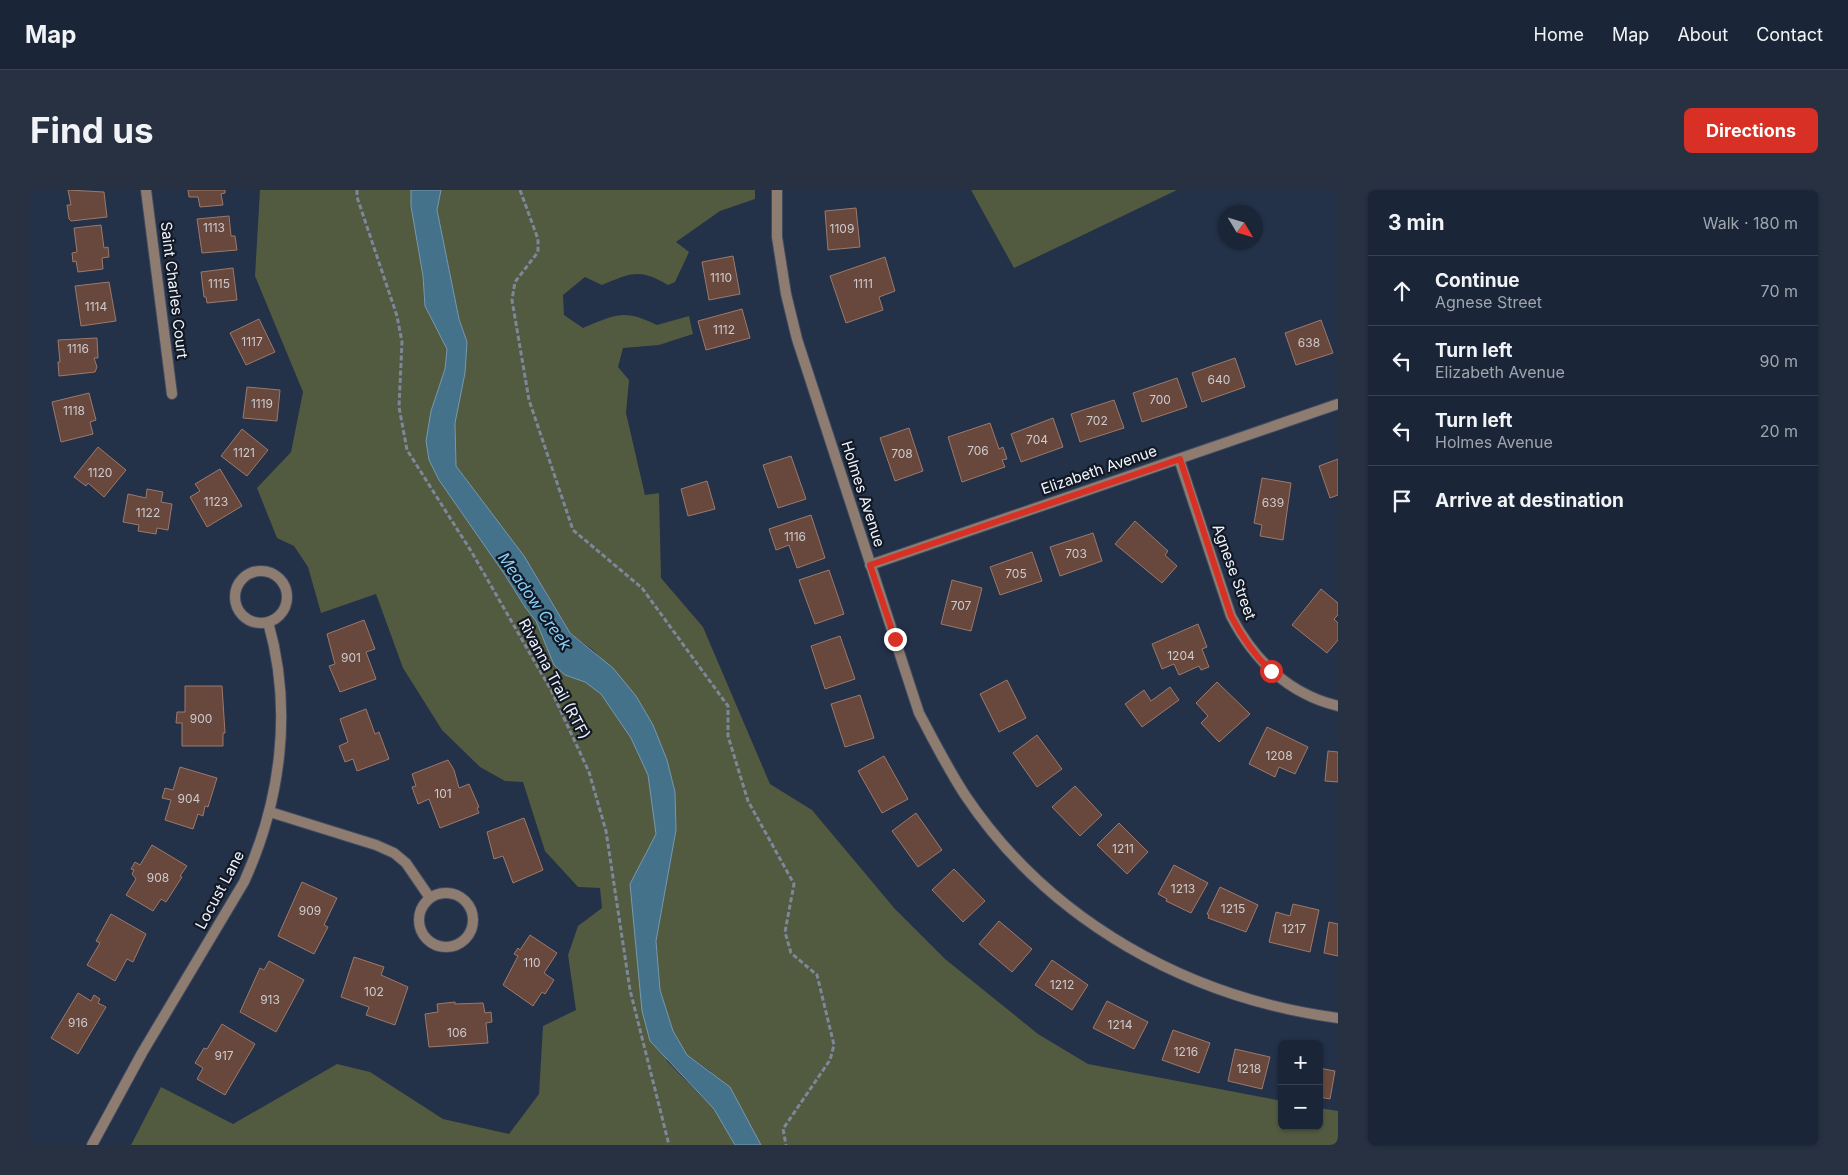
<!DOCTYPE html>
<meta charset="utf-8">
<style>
:root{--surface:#1a2537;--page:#273142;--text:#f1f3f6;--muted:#9fa5ad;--line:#384252;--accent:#d93025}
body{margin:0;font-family:Inter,sans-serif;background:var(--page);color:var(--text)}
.controls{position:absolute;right:15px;bottom:15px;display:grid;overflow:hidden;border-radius:8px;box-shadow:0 1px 4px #0004}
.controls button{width:45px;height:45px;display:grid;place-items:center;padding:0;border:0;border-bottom:1px solid var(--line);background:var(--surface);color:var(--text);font:25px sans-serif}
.compass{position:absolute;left:1188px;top:15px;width:45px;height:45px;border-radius:50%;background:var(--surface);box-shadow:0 1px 4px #0004;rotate:128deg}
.stop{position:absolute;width:15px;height:15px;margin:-11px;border:4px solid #d93025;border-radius:50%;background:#fff}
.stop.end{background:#d93025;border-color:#fff;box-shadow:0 1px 5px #0008}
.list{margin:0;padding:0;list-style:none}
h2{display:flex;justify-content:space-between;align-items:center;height:65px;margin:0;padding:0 20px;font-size:21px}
h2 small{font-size:16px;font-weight:400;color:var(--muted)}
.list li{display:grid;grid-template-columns:32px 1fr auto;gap:15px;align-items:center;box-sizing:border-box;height:70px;padding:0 20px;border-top:1px solid var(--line)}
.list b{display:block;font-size:19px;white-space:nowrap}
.list p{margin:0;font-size:16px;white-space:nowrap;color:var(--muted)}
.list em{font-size:16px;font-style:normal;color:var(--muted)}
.icon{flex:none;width:28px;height:28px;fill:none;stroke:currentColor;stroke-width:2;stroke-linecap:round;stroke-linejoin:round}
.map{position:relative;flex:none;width:1308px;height:955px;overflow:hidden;border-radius:8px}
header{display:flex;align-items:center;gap:30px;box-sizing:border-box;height:70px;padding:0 25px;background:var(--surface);border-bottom:1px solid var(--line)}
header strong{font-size:24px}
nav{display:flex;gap:28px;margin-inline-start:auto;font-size:18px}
.intro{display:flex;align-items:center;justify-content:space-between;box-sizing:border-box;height:120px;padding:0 30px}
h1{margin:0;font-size:35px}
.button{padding:12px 22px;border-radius:8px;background:var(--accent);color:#fff;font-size:18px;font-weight:700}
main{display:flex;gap:30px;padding:0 30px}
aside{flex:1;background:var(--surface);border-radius:8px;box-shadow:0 1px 4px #0004}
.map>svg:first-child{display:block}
.green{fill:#525a40}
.water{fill:#45728b;stroke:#7899ae}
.building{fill:#68483c;stroke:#9c796c}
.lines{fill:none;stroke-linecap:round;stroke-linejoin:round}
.minor-casing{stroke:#404c62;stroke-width:12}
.path{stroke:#7d8799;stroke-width:3;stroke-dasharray:5 2.5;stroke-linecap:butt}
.minor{stroke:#8e7c70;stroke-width:10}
.route{stroke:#d93025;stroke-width:6}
.labels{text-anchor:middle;stroke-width:4.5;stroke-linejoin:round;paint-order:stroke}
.number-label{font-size:12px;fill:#cdcace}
.street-label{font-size:15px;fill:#eff5fe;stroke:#131924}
.water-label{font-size:16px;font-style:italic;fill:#87d1fa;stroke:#131924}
</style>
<header>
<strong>Map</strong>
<nav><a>Home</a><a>Map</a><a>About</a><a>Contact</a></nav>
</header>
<div class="intro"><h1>Find us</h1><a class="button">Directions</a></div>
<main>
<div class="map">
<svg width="1308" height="955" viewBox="0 0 1308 955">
<rect width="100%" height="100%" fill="#233149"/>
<path class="green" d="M230,0h151v16l12,70 2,30 22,42 -2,21 -14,42 8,69 66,95 20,32 11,14 29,54 20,7 16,12 30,44 17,37 8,59 -26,50 5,39 32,138 47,48 21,36h-604l30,-58 72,37 104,-60 33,8 73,47 66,15 30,-40 4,-68 33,-16 -8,-55 10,-29 24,-18 -2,-20 -22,-1 -33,-36 -22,-69 -18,-1 -25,-14 -38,-37 -39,-62 -27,-74 -55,19 -13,-46 -14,-21 -17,-8 -20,-50 34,-36 12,-60 -48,-116z
M411,0h314v9l-35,12 -44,31 13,10 -14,30 -7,3c-29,-17 -37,-12 -66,0l-17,-8 -22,18 1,20 19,13c34,-14 40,-19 74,-3l32,-9 4,18 -34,11 -36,3 -5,19 11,13 -3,33 19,82 14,-2 2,85 42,49 67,157 42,26 83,99 50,50 93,75 50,30 194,37v25h37v-18l19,3v34h-577l-21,-39 -30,-35 -23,-16 -14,-24 -13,-41 -4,-49 20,-111 -1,-38 -8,-32 -14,-35 -17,-29 -42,-45 -24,-18 -46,-77 -68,-90 -1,-43 10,-50 2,-31 -8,-23 -22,-109z
M941,0h206l-163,78z"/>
<path class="water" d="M381,0h30l-4,20 22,109 8,23 -2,31 -10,50 1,43 68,90 46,77 43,35 23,28 17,29 14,35 8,32 1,38 -20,111 4,49 13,41 14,24 43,32 31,58h-26l-21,-36 -64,-68 -8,-30 -12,-127 26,-50 -8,-59 -17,-37 -30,-44 -16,-12 -20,-7 -11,-10 -18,-44 -11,-14 -20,-32 -66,-95 -10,-20 -3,-19 5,-30 14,-42 2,-20 -22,-43 -2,-30 -12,-70z"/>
<path class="building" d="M38,0l36,2 3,25 -36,4 -2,-2 -2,-14h4z
M158,0h37v3l-4,1 2,11 -23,2 -2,-10h-9z
M826,18l4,39 -32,3 -3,-39z
M199,26l2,20h4l2,14 -35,3 -5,-34z
M71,35l3,23 4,-1 1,10 -7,1 1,11 -25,3 -2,-11 -3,1 -1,-9 5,-1 -3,-24z
M703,66l7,38 -31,6 -7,-38z
M855,67l10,34 -16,6 4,13 -37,13 -16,-47z
M203,78l4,32 -30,3 -1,-6h-2l-3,-25z
M79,92l7,39 -35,5 -6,-40z
M712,119l8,29 -44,12 -8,-29z
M229,129l16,33 -29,13 -16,-32z
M1291,130l12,33 -37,12 -11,-32z
M67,148l1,20h-4l3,9 -2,5 -36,4 -1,-14h2l-2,-22z
M1205,168l10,29 -43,15 -10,-29z
M1147,188l10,29 -45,15 -9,-29z
M217,197l33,3 -3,31 -34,-3z
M59,203l7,27 -6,2 3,12 -32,8 -9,-40z
M1084,210l10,28 -44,14 -9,-28z
M1023,228l10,29 -42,15 -10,-28z
M960,233l9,26 4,-2 4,12 -5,1 3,7 -43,15 -14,-45z
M879,238l14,43 -28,10 -15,-43z
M212,239l26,21 -21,26 -26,-20z
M68,257l28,23 -22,27 -16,-14 -2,3 -12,-9z
M761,266l15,43 -28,9 -15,-43z
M1308,269v36l-8,3 -11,-32z
M190,279l22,37 -35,21 -17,-30 10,-6 -5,-7z
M1232,288l29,5 -8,57 -23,-4 2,-11 -8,-2z
M677,291l8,28 -27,7 -7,-27z
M117,299l16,3 -2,10 11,2 -4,26 -11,-2 -1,6 -18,-3 1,-6 -16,-3 5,-28 18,4z
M781,325l14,43 -28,10 -8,-23 -13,5 -7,-21z
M1105,331l33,30 -3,4 12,11 -15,17 -47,-39z
M1063,343l9,28 -42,15 -10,-29z
M1002,362l10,29 -42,14 -10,-28z
M799,380l15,44 -29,10 -16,-44z
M922,390l30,8 -11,43 -30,-7z
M1291,399l17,14v12l-4,4 4,4v17l-11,13 -35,-28z
M334,430l11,29 -9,3 10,27 -36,13 -11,-26 6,-2 -8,-30z
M1168,434l9,23 -5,2 7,18 -8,3 -2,-4 -20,9 -5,-11 -12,5 -10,-25z
M810,446l15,43 -30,10 -14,-43z
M977,490l19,38 -27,14 -19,-38z
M1187,492l33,32 -31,28 -18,-19 7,-7 -12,-13z
M155,496h37l3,47h-2v13h-41v-23h-6l1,-11h8z
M1140,497l9,13 -37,27 -17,-23 19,-14 7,11z
M830,505l14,43 -29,9 -14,-43z
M336,519l9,25 4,-2 10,27 -32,12 -4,-12 -8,3 -6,-16 9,-4 -8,-23z
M1237,537l41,20 -13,27 -16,-7 -4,10 -26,-13z
M1007,545l25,34 -25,18 -24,-34z
M1298,561l10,1v30l-13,-1z
M854,566l24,43 -26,14 -24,-42z
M418,570l6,10 5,18 10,-4 10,23 -2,1 2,5 -39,15 -11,-29 -11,5 -6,-17 4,-1 -4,-12z
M150,577l37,11 -9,29 -3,-1 -2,10 -5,-2 -5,15 -28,-9 6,-20 -9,-2 3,-10 8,2z
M1045,596l27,29 -22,21 -28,-29z
M886,623l26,37 -24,17 -26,-36z
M494,628l19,52 -30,13 -10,-27 -9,3 -7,-27z
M1089,633l29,29 -21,22 -30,-29z
M122,655l35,21 -7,10 2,1 -16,25 -5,-3 -8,12 -27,-16 10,-16 -4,-5 2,-4 -3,-1 4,-7 5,3z
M1144,675l34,18 -17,30 -25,-12 1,-2 -9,-5z
M924,679l31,32 -22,21 -31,-32z
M272,692l35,16 -13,27 4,2 -14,27 -36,-18z
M1190,697l38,18 -12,27 -38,-14 1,-3 -2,-1z
M1263,714l26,6 -9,42 -41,-10 7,-30 14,4z
M81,724l35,20 -13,28 -6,-3 -12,22 -28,-16 13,-22 -4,-2z
M969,731l33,28 -20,23 -33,-28z
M1299,732l9,2v32l-14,-3z
M500,745l27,18 -13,20 10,7 -9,14 -3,-2 -9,14 -30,-21 15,-29 -4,-2 4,-6 2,2z
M324,767l30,10 -3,8 27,12 -13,38 -29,-10 3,-8 -28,-10z
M1022,770l36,25 -16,25 -37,-25z
M239,771l35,19 -28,52 -36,-20 20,-44 4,2z
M48,803l13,8 3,-6 6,4 -2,4 8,4 -28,47 -27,-16z
M1077,811l41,21 -14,27 -41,-21z
M425,812v2l28,-1 2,10 6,-1 1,10 -6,1 2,20 -59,4 -4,-33 13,-2 -1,-8z
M192,834l33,20 -30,51 -28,-16 6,-11 -8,-5 9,-15 3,1z
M1143,840l37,13 -11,30 -37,-13z
M1205,859l35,8 -8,32 -34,-8z
M1289,878l16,3 -5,28 -11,-2z"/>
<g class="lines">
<g class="minor-casing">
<path id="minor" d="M116,0l26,204
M747,0v47l9,57 11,45 122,374c15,28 29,56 46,82 85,127 224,203 373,223
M1149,269l52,157c23,44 58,78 107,90
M840,375l468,-161
M205 407a26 26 0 1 1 52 0a26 26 0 1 1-52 0Z
M240,622l106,33 18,8 12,10 24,35
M389 730a27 27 0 1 1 54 0a27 27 0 1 1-54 0Z
M62,955l50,-92 102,-171c37,-81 49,-173 24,-260"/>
</g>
<path class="path" d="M327,0v7l40,119 5,26 -3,65 8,43 64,101 80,139 38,82 17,59 24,159 39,155
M490,0l18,49v13l-23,30 -3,18 17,100 44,130 69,58 86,118v30l20,65 46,83 -9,48 6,21 26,22 17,70 -4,15 -47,69 3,16"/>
<use href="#minor" class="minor"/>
</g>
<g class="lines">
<path class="route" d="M865,449l-25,-74 310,-106 51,157c11,21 23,39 40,55"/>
</g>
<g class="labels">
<g class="number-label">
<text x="184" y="42">1113</text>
<text x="812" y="43">1109</text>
<text x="691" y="92">1110</text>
<text x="189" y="98">1115</text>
<text x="833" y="98">1111</text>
<text x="66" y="121">1114</text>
<text x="694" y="144">1112</text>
<text x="222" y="156">1117</text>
<text x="1279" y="157">638</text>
<text x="48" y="163">1116</text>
<text x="1189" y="194">640</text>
<text x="1130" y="214">700</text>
<text x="232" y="218">1119</text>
<text x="44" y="225">1118</text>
<text x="1067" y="235">702</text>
<text x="1007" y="254">704</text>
<text x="948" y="265">706</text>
<text x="214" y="267">1121</text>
<text x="872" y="268">708</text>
<text x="70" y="287">1120</text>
<text x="186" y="316">1123</text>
<text x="1243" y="317">639</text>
<text x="118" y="327">1122</text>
<text x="765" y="351">1116</text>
<text x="1046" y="368">703</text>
<text x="986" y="388">705</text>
<text x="931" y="420">707</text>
<text x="1151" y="470">1204</text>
<text x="321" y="472">901</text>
<text x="171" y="533">900</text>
<text x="1249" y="570">1208</text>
<text x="413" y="608">101</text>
<text x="159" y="613">904</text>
<text x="1093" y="663">1211</text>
<text x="128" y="692">908</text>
<text x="1153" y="703">1213</text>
<text x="1203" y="723">1215</text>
<text x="280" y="725">909</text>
<text x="1264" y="743">1217</text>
<text x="502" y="777">110</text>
<text x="1032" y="799">1212</text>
<text x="344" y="806">102</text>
<text x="240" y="814">913</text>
<text x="48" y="837">916</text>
<text x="1090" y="839">1214</text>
<text x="427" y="847">106</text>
<text x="1156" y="866">1216</text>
<text x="194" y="870">917</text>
<text x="1219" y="883">1218</text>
</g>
<g class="street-label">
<text transform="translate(144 100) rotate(83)" y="5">Saint Charles Court</text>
<text transform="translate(1069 280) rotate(-19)" y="5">Elizabeth Avenue</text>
<text transform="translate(833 304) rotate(72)" y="5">Holmes Avenue</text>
<text transform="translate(1204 382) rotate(70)" y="5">Agnese Street</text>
<text transform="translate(524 489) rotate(62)" y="5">Rivanna Trail (RTF)</text>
<text transform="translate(190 700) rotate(-62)" y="5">Locust Lane</text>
</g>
<g class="water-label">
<text transform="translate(505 411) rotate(55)" y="6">Meadow Creek</text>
</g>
</g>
</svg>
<div class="controls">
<button>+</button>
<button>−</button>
</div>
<svg class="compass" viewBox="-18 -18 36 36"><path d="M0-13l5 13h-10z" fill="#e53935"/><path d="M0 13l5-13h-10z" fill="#9fa5ad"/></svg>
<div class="stop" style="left:1241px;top:481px"></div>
<div class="stop end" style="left:865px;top:449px"></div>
</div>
<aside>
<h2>3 min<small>Walk · 180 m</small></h2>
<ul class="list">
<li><svg class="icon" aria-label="ahead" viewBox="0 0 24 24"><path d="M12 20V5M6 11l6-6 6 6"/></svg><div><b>Continue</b><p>Agnese Street</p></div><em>70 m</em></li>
<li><svg class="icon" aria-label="left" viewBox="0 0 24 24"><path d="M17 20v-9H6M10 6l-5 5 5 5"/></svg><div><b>Turn left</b><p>Elizabeth Avenue</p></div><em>90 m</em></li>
<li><svg class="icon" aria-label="left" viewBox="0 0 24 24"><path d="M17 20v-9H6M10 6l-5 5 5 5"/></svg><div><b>Turn left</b><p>Holmes Avenue</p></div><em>20 m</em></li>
<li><svg class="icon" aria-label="arrive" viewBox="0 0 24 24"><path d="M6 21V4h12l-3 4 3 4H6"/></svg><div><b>Arrive at destination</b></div></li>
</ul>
</aside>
</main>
